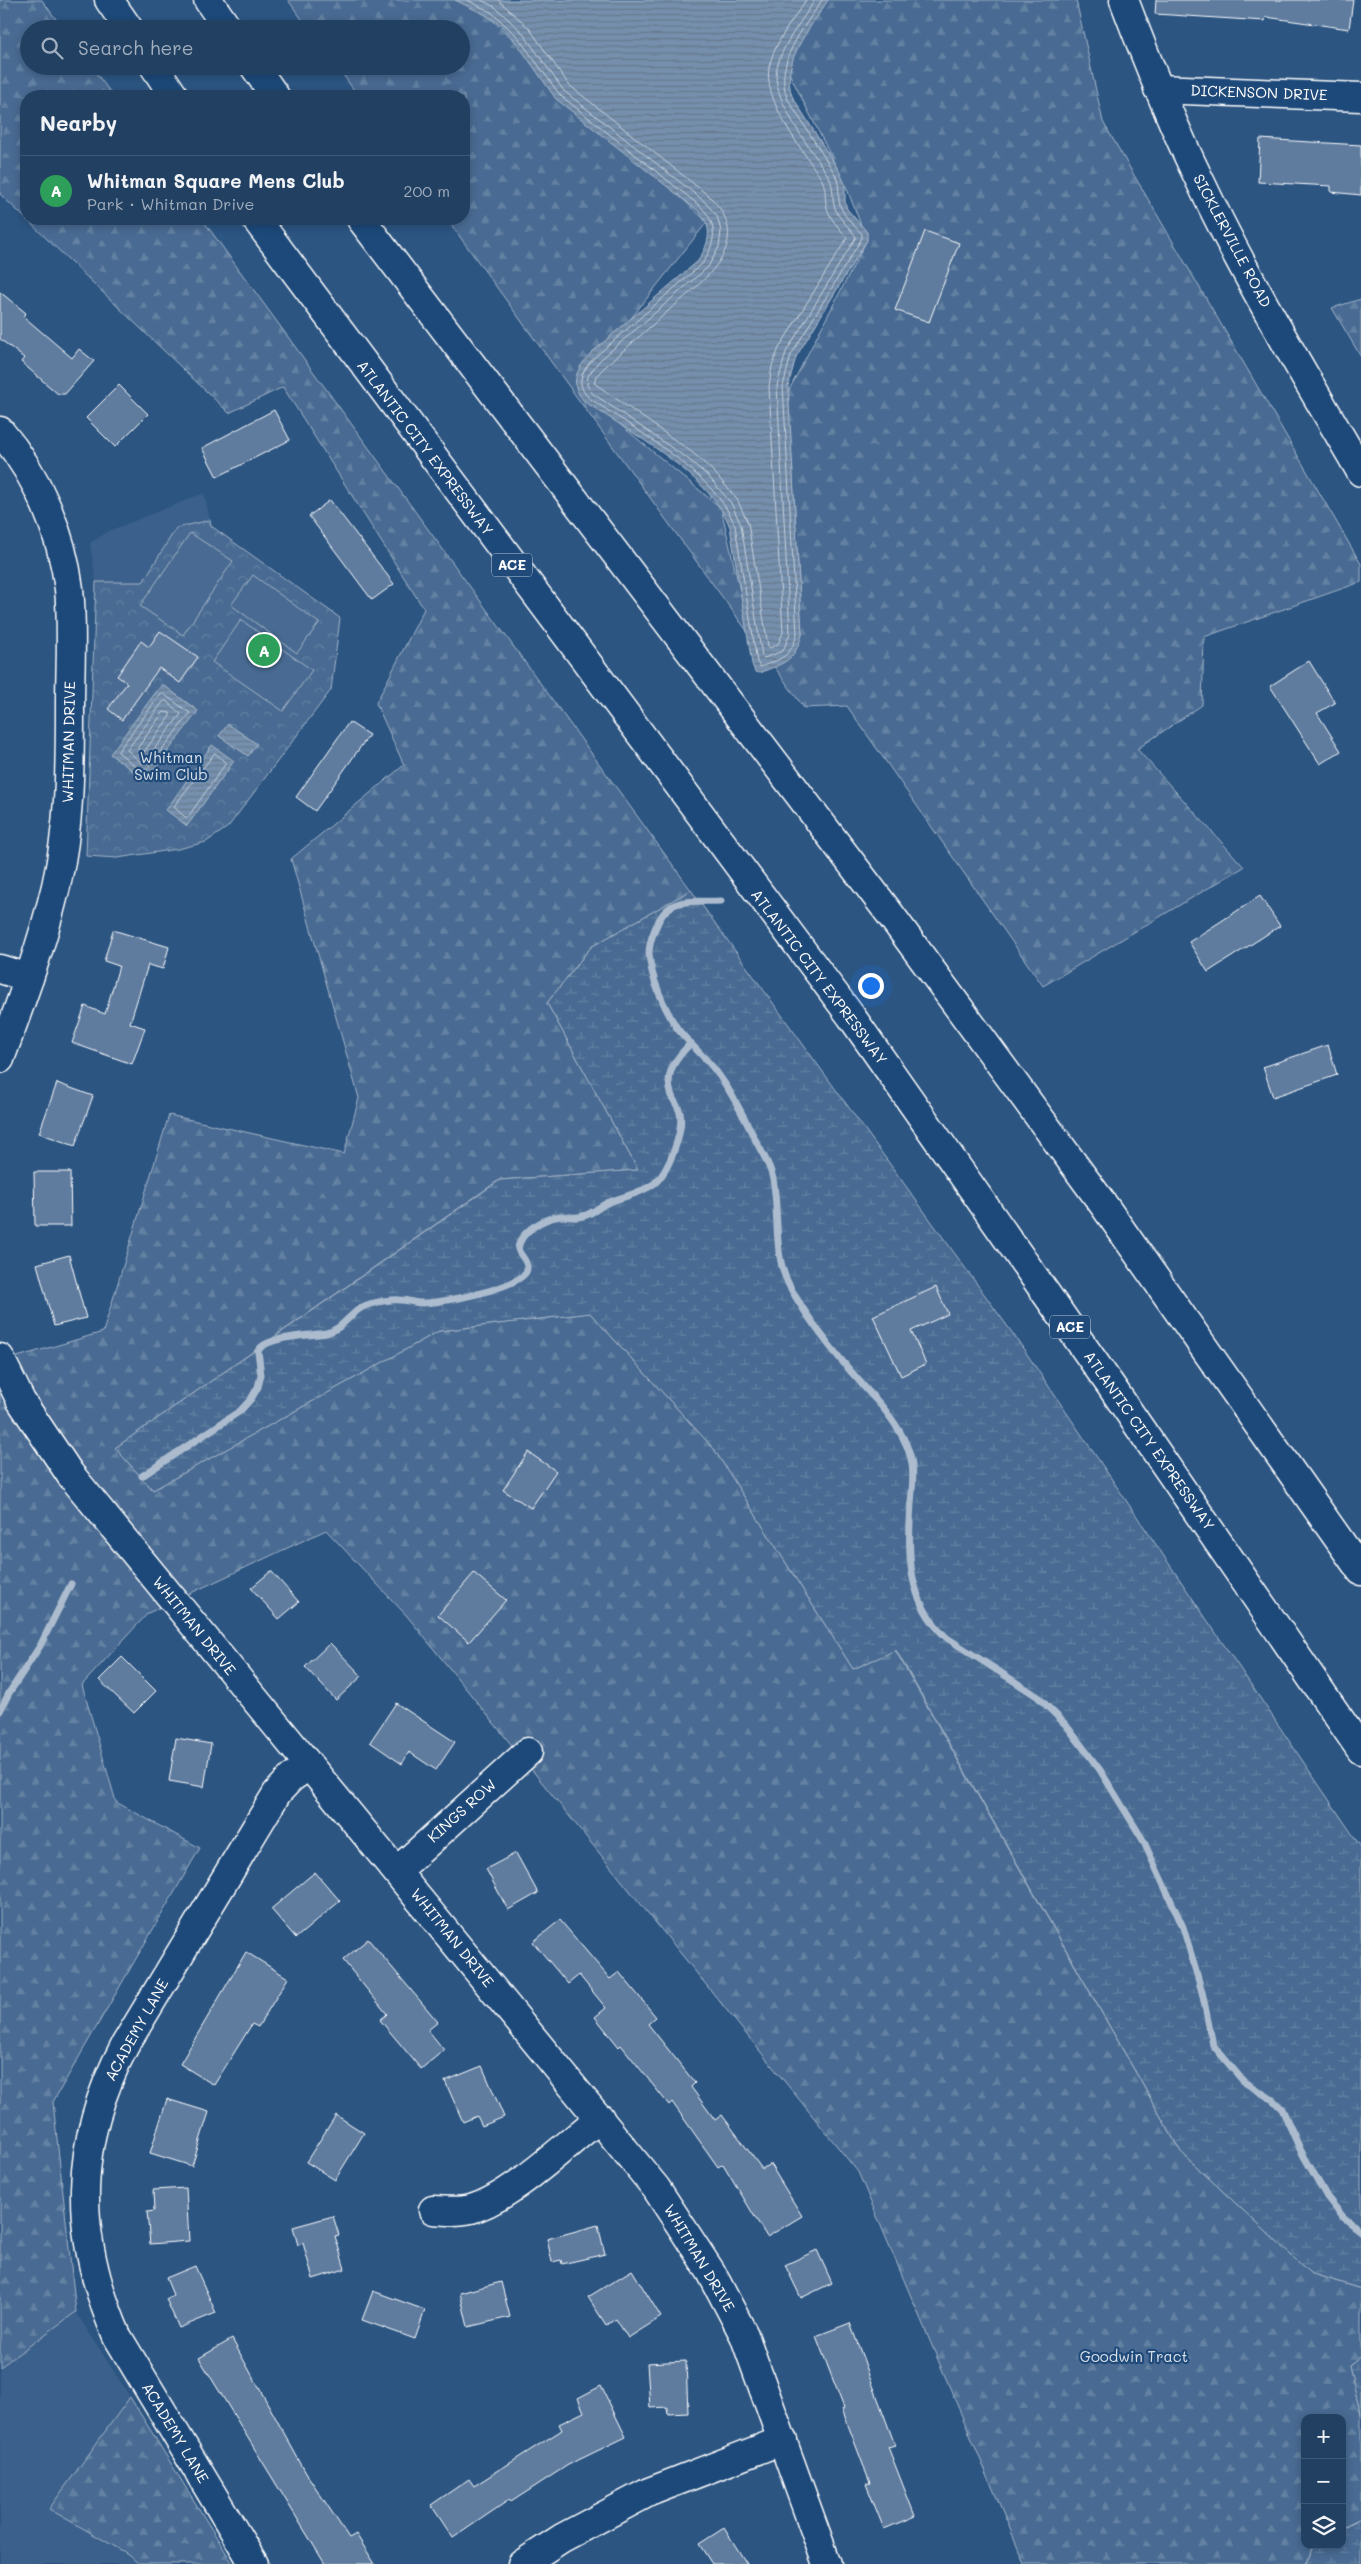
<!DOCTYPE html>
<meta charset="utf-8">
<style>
:root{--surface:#214062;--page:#2d4b6b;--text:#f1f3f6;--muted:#a2afbe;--line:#3e5977;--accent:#ff9aa2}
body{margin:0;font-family:Mali,sans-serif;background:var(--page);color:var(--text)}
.controls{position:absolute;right:15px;bottom:15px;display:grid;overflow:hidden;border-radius:10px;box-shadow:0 2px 8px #0003}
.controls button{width:45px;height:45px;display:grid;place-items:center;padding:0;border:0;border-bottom:1px solid var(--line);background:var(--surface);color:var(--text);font:25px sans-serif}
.you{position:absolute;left:870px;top:985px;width:18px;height:18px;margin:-12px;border:4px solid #fff;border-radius:50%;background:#1a73e8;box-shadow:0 0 0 8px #1a73e833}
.badge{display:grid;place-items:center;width:32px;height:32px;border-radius:50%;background:var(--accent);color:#fff;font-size:16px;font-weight:700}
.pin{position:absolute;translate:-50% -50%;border:2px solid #fff;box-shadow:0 1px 5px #0006}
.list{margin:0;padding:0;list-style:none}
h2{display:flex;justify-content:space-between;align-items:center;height:65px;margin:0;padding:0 20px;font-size:21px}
h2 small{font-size:16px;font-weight:400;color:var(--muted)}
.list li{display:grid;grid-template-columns:32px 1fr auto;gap:15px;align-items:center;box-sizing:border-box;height:70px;padding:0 20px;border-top:1px solid var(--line)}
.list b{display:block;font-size:19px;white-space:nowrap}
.list p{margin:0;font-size:16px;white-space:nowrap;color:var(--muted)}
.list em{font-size:16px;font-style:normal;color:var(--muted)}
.icon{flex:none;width:28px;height:28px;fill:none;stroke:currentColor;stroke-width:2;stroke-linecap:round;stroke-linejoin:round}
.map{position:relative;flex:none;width:1361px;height:2564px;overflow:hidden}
.search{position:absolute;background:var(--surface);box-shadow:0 2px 8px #0003;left:20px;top:20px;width:450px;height:55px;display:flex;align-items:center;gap:12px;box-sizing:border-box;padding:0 18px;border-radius:28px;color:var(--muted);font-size:19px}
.panel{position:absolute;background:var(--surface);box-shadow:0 2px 8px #0003;left:20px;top:90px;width:450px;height:135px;border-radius:20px}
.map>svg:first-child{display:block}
.built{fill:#3b618b}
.forest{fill:url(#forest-firs);stroke:#a4b5c8}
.wetland{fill:url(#wetland-marsh);stroke:#a4b5c8}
.park{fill:url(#park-crowns);stroke:#a4b5c8}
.garden{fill:#486b92;stroke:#a4b5c8}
.water{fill:url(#water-rules);stroke:#acbcce}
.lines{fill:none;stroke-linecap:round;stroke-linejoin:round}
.shore{stroke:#c7d2de;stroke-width:1}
.stream{stroke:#acbcce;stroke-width:7}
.building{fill:#5e7c9f;stroke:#fff}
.minor-casing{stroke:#fff;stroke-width:31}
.tertiary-casing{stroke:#fff;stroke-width:31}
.secondary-casing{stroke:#fff;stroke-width:31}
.motorway-casing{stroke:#fff;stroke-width:31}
.minor{stroke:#1f4a7a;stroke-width:28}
.tertiary{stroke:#1f4a7a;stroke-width:28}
.secondary{stroke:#1f4a7a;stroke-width:28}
.motorway{stroke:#1f4a7a;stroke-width:28}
.labels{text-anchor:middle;stroke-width:4.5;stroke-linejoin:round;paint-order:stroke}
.shield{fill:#1f4a7a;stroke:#bcc9d7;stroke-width:1}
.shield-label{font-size:14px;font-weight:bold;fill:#fff}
.street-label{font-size:15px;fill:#fff;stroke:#1f4a7a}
.park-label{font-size:15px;fill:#dae1e9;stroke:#1f4a7a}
</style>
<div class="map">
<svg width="1361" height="2564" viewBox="0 0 1361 2564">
<defs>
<pattern id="forest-firs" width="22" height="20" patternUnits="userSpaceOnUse" patternTransform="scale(1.25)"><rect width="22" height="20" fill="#486b92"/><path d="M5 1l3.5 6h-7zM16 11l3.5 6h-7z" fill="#6381a2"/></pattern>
<pattern id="wetland-marsh" width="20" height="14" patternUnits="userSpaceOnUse" patternTransform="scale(1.25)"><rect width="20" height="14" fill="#486b92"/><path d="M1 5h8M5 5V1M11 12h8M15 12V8" fill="none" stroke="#6381a2"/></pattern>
<pattern id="park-crowns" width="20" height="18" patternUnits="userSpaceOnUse" patternTransform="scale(1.25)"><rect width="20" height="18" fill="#486b92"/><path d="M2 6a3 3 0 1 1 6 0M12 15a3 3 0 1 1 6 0" fill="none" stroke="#6381a2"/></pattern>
<pattern id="water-rules" width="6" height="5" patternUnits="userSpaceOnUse" patternTransform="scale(1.25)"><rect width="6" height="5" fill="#748fad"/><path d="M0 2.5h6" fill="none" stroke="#66788b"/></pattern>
</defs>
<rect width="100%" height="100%" fill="#2c5582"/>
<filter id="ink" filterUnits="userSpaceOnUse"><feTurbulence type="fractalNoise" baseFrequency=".02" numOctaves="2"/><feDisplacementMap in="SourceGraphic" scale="10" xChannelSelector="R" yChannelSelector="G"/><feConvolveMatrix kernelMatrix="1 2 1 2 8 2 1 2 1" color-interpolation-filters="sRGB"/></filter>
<g filter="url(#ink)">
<path class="built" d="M204,493l6,27 -34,8 -33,54h-47l-6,-39 19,-12z
M76,2312l54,85 -80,112 78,45 11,10h-139v-197z"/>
<path class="forest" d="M0,0h42l21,29h-34v37h62l22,30h-87v123h176l489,671 -100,57 -44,56 91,167 -139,10 -384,268 38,42 286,-159 151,-18 124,136 139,220 42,-19 286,502 129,121 51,16v67l-12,9 12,50v103l-19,9v-109h-37v127h7l-6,19h-281l-167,-392 -451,-556 -81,-86 -178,83 -66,72 34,117 84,46 -147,254 23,210 -76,55v-1005l103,-30 66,-217 175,39 15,-56 -68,-239 113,-94 -28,-62 48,-94 -141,-222 -54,26 -229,-219z
M288,0h183l236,222 -131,166 145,120 29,127 -303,-416h17v-123h-106l-21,-30h124v-37h-152z
M813,0h263l27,122 258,442v18l-157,55 -2,68 -65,44 107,118 -201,119 -196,-280 -43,2 -33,-46 31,-27 -14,-243 79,-152 -22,-56 -57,-113z
M1361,299v58l-29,-49z
M130,2397l103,167h-94l-11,-10 -79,-45z"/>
<path class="wetland" d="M691,890l325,448 345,509v442l-51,-16 -129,-121 -285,-502 -43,19 -139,-220 -124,-136 -151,18 -286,159 -38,-42 385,-268 138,-10 -91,-167 44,-56z
M1361,2356v59l-12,-50z
M1361,2518v46h-55l6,-19h30v-18z"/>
<path class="park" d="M210,520l1,6 129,92 -9,72 -103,137 -22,15 -28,7 -61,9 -31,-2 10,-274h47l33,-54z"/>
<path class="garden" d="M190,533l43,28 -50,74 -43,-29z
M253,575l66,48 -22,30 -66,-48z
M241,620l71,50 -29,41 -71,-49z"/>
<path class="water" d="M455,0h373c-18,29 -48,61 -36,96l47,75 6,13v18l2,7 20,23v8l-71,117 -8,29 14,249c-8,27 -18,28 -43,38l-4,-1 -3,-8 -22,-137c-18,-51 -102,-96 -146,-126 -16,-18 -7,-32 7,-48l107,-92c12,-19 16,-34 -1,-51l-141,-111 -42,-60 -14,-14 -12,-9z
M162,684l36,27 -52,70 -36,-27z
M228,724l29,20 -9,12 -29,-20z
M212,745l22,16 -47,65 -21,-16z"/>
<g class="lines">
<path class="shore" d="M467,0l24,12 26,24 43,59 140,111c19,18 16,37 2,58l-107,93c-12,13 -21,25 -7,40 44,31 129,77 147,129l22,136 3,5c21,-8 31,-10 37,-33l-14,-248 8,-31 71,-117v-4c-8,-9 -19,-18 -22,-29 -3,-12 1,-17 -5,-31l-48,-76c-13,-37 16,-68 35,-98
M481,0l14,7 27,25 42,59 140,110 13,15 4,15 -2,16 -11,20 -109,94 -11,15 -1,9 5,8 96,66 20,17 23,27 10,22 21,131 2,2 19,-7 7,-18 -13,-247 9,-34 70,-115c-6,-10 -17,-17 -21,-29 -4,-11 0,-18 -6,-31 -16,-26 -60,-79 -52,-110 6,-24 25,-46 38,-67
M498,0l31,28 40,57 140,111c49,47 -6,85 -41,115 -21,19 -42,37 -63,56l-9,9 -2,7 99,70 20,18 24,28 11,24 20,123 2,2 8,-4 5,-11 -14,-246 3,-21 7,-18 68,-110c-7,-10 -17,-18 -20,-30 -3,-10 0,-18 -5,-28 -18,-29 -59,-77 -53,-113 5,-24 24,-47 37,-67
M162,693l28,20 -46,60 -26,-21z
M166,701l15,13 -38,50 -16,-14 36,-48z
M164,712l6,1v3l-26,36 -3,1 -3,-5z
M215,753l11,10 -38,54h-3l-11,-10z"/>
<path class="stream" d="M721,901c-31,2 -53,-7 -66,28 -3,7 -6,17 -6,25 2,24 15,54 28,74 12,16 29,29 41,46 16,21 27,46 39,69 6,11 14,24 16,36 7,36 -1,75 17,108 19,34 45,67 71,96 7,9 16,17 23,26 12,15 25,35 28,55 2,12 0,27 -1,39 -3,52 -5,97 36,135l90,58 29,29 34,45 43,70 40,87 19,65 11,53 31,37 29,18 9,9 19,42 26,46 16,20 18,14
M142,1476l98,-65 11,-12 7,-12 3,-12 -3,-24c8,-15 52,-15 68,-18 19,-4 25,-24 44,-29 8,-2 21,-5 30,-4 7,0 14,3 22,3 18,0 103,-15 105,-34 1,-9 -7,-13 -9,-20 2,-18 26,-31 43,-33 7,0 15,3 22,0 9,-2 16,-9 24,-13 16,-7 34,-9 48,-20 14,-12 29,-53 25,-70 -1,-6 -6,-11 -8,-17 -9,-22 4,-38 19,-53
M0,1711l9,-18 31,-47 31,-62"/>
</g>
<path class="building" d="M1156,0h197l-4,29 -83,-12 -1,4 -110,-7z
M1260,139l101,6v50l-30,-3v-6l-73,-4z
M925,231l34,12 -30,79 -34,-12z
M0,292l26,21 -3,3 49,42 7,-9 15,12 -29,33h-7l-37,-32 3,-4 -24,-19z
M119,385l29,29 -33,33 -29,-29z
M274,410l16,30 -73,37 -15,-29z
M330,500l64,84 -22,16 -63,-84z
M160,631l38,26 -18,26 -21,-15 -37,52 -14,-11 19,-26 -10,-7 24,-35 8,6z
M1309,661l26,42 -18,10 24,38 -21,13 -50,-78z
M349,722l20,13 -54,76 -19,-14z
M1260,896l20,30 -72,46 -19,-30z
M113,930l56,17 -6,22 -15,-4 -18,58 15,5 -13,36 -60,-21 13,-37 20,8 14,-48 -15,-5z
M1328,1045l9,30 -64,22 -10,-30z
M57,1083l36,13 -18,50 -36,-13z
M34,1172h36l1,54h-36z
M69,1255l17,63 -32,8 -17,-62z
M936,1287l12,27 -37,17 15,33 -25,12 -28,-60z
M528,1452l28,19 -25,37 -28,-18z
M271,1571l28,31 -20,17 -28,-31z
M474,1573l32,27 -37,42 -31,-27z
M330,1643l32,33 -26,24 -31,-33z
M122,1657l34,34 -22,22 -35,-33z
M396,1703l59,39 -19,28 -27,-18 -7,12 -32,-22z
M176,1738l35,6 -7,43 -35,-6z
M516,1853l22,40 -30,17 -22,-41z
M315,1872l25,29 -44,37 -25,-29z
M560,1920l50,59 9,-7 37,45 -8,7 47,59 -4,4 24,33 7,-5 40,54 8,-5 32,52 -35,21 -44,-73 -5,3 -46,-65 -3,3 -48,-60 -2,2 -24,-30 11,-9 -27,-33 -11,9 -35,-42z
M368,1939l70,83 -10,8 16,20 -23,19 -41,-49 7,-6 -44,-54z
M246,1952l42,26 -30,49 -6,-3 -38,61 -34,-21z
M482,2066l22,51 -22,9 -5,-10 -14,6 -18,-41z
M167,2099l42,13 -17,54 -42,-13z
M336,2115l28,18 -29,47 -29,-18z
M186,2188l3,53 -39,3 -3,-32 7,-1 -1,-21z
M333,2216l6,19 -4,1 10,33 -32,10 -10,-36 -5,2 -5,-18z
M598,2225l7,29 -43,10 -1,-4 -9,2 -5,-23z
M817,2250l15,33 -31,15 -16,-33z
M195,2266l21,47 -37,15 -13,-29 7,-4 -7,-17z
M632,2270l29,47 -33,21 -12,-19 -10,6 -18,-28z
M501,2282l9,35 -42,10 -8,-34z
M373,2291l52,19 -10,29 -53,-19z
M850,2323l45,122 -7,2 27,69 -31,13 -18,-45 4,-1 -28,-74 2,-1 -28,-72z
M232,2339l74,134 43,65 7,-4 19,30h-50l-126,-206z
M686,2361l2,52 -20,1 -1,-7 -17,1 -3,-45z
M601,2386l25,51 -58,28 -57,37 -2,-2 -56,38 -22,-33 38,-26 5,7 88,-56 -3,-6 25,-12 -6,-14z
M724,2528l23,36h-35l-13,-20z"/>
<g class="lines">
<g class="minor-casing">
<path id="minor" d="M1158,89l203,8
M0,969l29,9
M397,1871l131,-119
M433,2210c13,1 26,2 38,-1 40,-11 95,-65 129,-91
M254,2564l-137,-228c-44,-102 -44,-193 8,-291l152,-252 14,-15 17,-12
M522,2564l40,-26 87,-46 134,-52"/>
</g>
<g class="tertiary-casing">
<path id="tertiary" d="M0,431c37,43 62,102 69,158 4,38 1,78 1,117 0,61 0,120 -14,180 -14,59 -35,116 -56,173
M0,1358l21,43 49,73 586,714 55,84 33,63 83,229"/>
</g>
<g class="secondary-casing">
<path id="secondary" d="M1124,0c23,61 47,122 76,181 47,100 106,196 161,291"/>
</g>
<g class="motorway-casing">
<path id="motorway" d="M109,0l20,29
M208,0l20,29
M154,66l20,30
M254,66l21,30
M256,219l595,797 260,370 250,364
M361,219l529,695 213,290 258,367"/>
</g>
<use href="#minor" class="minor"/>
<use href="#tertiary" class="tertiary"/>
<use href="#secondary" class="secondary"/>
<use href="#motorway" class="motorway"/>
</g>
</g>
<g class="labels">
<g class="shield">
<rect x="492" y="553.5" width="40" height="23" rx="4"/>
<rect x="1050" y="1315.5" width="40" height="23" rx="4"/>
</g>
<g class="shield-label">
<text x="512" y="570">ACE</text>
<text x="1070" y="1332">ACE</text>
</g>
<g class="street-label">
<text transform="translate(1259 93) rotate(2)" y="5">DICKENSON DRIVE</text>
<text transform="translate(1232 241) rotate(62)" y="5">SICKLERVILLE ROAD</text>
<text transform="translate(425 448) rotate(53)" y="5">ATLANTIC CITY EXPRESSWAY</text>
<text transform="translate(69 742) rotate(-89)" y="5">WHITMAN DRIVE</text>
<text transform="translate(819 977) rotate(53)" y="5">ATLANTIC CITY EXPRESSWAY</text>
<text transform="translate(1149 1441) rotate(55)" y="5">ATLANTIC CITY EXPRESSWAY</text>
<text transform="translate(194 1626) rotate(51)" y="5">WHITMAN DRIVE</text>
<text transform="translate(462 1811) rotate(-42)" y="5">KINGS ROW</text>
<text transform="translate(452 1938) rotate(51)" y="5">WHITMAN DRIVE</text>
<text transform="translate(137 2030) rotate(-61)" y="5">ACADEMY LANE</text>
<text transform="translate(699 2258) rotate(59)" y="5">WHITMAN DRIVE</text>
<text transform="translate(175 2433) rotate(59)" y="5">ACADEMY LANE</text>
</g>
<g class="park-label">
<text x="171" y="763">Whitman<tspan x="171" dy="17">Swim Club</tspan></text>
<text x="1134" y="2362">Goodwin Tract</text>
</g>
</g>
</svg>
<div class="controls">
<button>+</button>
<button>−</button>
<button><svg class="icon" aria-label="layers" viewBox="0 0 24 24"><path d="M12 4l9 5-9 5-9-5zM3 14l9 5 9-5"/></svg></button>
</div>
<div class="you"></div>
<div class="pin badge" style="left:264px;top:650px;background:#2e9e5b">A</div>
<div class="search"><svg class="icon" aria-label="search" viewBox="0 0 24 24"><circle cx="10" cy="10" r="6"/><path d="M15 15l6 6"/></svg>Search here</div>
<section class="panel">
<h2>Nearby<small></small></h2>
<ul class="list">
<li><span class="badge" style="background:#2e9e5b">A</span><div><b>Whitman Square Mens Club</b><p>Park · Whitman Drive</p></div><em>200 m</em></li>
</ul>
</section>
</div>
